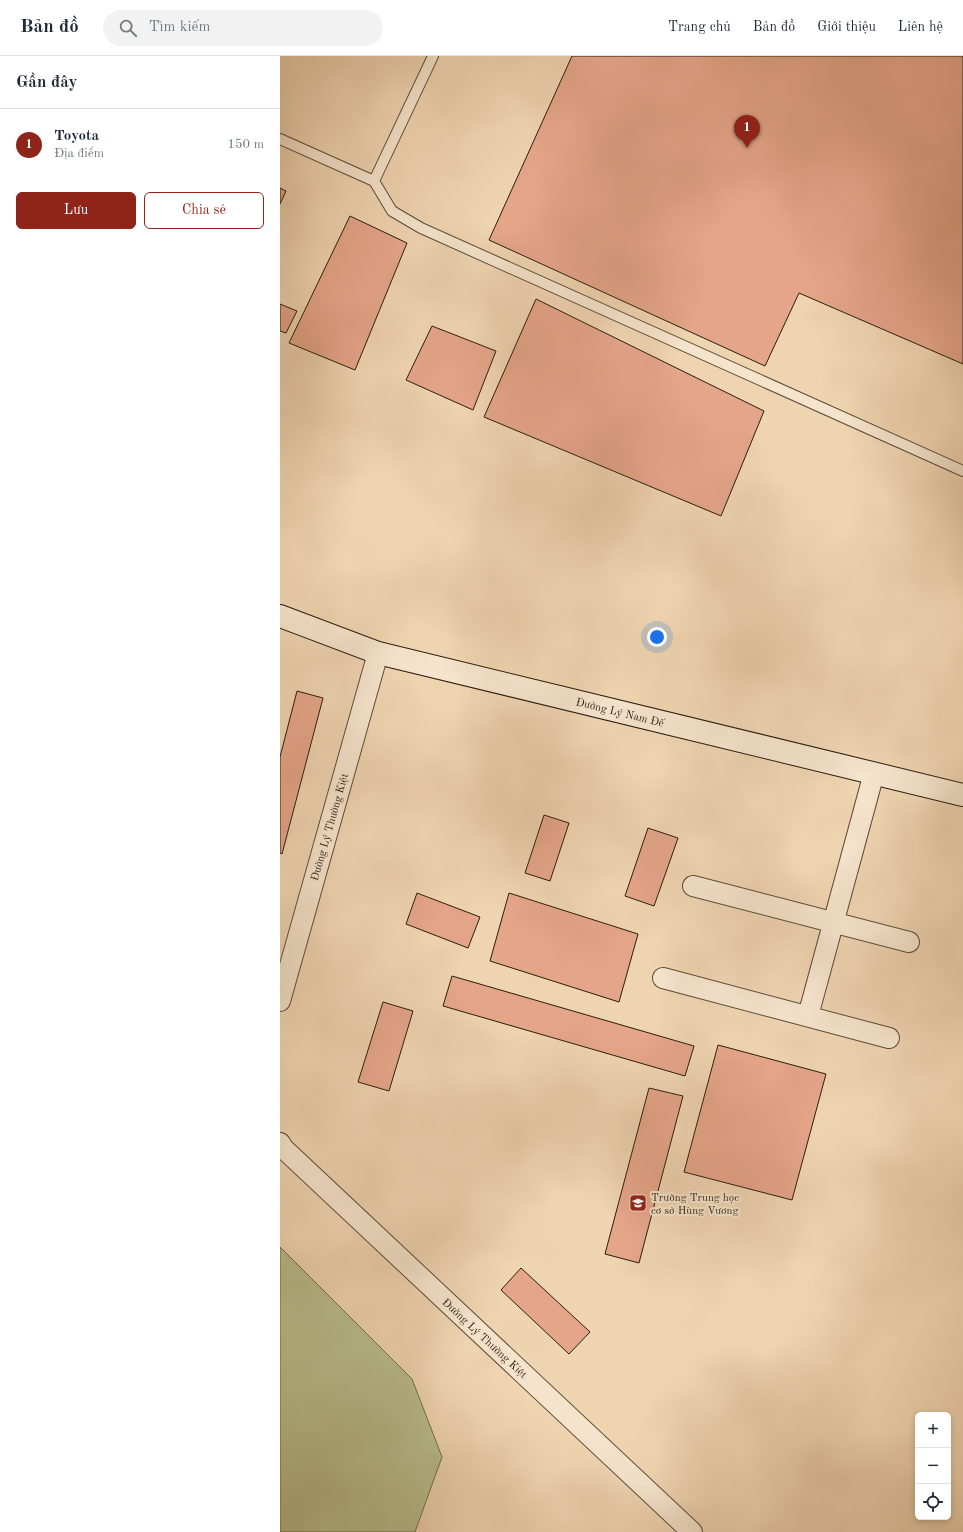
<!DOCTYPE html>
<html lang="vi">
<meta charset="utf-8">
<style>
:root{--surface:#fff;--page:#f2f2f3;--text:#1f2937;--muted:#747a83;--line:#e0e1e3;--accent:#8f2418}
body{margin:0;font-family:"Old Standard TT",serif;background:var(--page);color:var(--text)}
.controls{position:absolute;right:12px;bottom:12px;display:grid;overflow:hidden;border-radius:6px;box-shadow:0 2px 6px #0003}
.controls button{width:36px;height:36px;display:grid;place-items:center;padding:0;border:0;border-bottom:1px solid var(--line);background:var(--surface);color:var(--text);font:20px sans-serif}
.you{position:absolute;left:377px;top:581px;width:14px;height:14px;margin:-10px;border:3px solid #fff;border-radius:50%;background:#1a73e8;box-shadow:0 0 0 6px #1a73e833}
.badge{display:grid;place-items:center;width:26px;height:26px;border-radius:50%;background:var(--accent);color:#fff;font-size:13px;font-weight:700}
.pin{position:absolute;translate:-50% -33px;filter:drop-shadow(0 1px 2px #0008)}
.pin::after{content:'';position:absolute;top:21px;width:14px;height:12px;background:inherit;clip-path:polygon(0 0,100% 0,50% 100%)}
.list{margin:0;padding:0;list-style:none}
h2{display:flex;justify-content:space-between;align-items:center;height:52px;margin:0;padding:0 16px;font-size:17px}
h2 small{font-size:13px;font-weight:400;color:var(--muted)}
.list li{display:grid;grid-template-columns:26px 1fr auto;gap:12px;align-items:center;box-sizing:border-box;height:72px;padding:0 16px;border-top:1px solid var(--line)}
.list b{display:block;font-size:15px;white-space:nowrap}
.list p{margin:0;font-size:13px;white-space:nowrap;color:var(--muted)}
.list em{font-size:13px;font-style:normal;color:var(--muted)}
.actions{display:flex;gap:8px;padding:12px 16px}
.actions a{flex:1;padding:9px 0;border:1px solid var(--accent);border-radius:6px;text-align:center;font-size:14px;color:var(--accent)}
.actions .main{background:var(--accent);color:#fff}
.icon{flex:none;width:22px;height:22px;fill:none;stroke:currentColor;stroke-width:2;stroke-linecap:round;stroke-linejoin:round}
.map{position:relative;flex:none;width:683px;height:1476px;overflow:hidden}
header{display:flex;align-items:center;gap:24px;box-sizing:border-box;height:56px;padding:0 20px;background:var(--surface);border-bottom:1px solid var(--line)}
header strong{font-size:19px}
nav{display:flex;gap:22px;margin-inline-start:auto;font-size:14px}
.search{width:280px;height:36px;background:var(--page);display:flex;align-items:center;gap:10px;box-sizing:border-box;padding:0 14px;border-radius:22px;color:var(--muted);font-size:15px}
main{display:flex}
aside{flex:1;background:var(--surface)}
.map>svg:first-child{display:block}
.pitch{fill:#b9bd8c;stroke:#726d4e}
.building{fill:#e5a589;stroke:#2b1d10}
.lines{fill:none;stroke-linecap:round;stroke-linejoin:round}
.lane-casing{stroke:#5c4b38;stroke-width:12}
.street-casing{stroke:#5c4b38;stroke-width:22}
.secondary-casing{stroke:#2b1d10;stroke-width:24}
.lane{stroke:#f5e3cc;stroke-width:10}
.street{stroke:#f5e3cc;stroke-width:20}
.secondary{stroke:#f5e3cc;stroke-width:22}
.labels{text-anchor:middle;stroke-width:4;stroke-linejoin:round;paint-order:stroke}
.street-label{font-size:11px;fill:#2b1d10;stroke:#f5e3cc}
.poi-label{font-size:11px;fill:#2b1d10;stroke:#f5e3cc;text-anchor:start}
</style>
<header>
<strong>Bản đồ</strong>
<div class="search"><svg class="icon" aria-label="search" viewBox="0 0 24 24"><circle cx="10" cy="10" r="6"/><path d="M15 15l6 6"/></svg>Tìm kiếm</div>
<nav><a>Trang chủ</a><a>Bản đồ</a><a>Giới thiệu</a><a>Liên hệ</a></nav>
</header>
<main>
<aside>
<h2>Gần đây<small></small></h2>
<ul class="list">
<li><span class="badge">1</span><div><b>Toyota</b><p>Địa điểm</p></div><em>150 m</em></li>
</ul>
<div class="actions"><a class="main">Lưu</a><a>Chia sẻ</a></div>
</aside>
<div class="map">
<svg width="683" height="1476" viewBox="0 0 683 1476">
<rect width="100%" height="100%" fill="#efd4b0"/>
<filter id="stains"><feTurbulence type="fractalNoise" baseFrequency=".005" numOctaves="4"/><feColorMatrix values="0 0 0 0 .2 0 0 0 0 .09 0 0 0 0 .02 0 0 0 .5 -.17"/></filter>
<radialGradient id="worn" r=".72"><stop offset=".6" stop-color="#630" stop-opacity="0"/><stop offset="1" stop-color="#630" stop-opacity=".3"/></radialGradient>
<path class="pitch" d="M0,1191l132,132 30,78 -27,75h-135z"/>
<path class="building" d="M292,0h391v308l-164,-71 -34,73 -276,-126z
M0,132l6,3 -6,13z
M70,160l57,27 -52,127 -66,-27z
M256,243l228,112 -43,105 -237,-99z
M0,248l17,7 -11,22 -6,-2z
M152,270l64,25 -23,59 -67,-30z
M17,635l26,7 -41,156 -2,-1v-96z
M264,759l25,8 -19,58 -25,-8z
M368,772l30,10 -24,68 -29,-10z
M137,837l63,24 -12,31 -62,-24z
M229,837l129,41 -19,68 -129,-41z
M172,920l242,70 -9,30 -242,-70z
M103,946l30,9 -24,80 -31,-9z
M438,989l108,29 -34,126 -108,-28z
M369,1032l34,8 -44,167 -34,-9z
M241,1212l69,64 -21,22 -68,-64z"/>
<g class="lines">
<g class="lane-casing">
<path id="lane" d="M0,83l94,42 18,30 29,17 542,243
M94,125l59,-125"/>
</g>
<g class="street-casing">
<path id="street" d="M413,830l216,56
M383,922l226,60
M0,945l98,-348
M528,960l66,-243
M0,1087l3,5 409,384"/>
</g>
<g class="secondary-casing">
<path id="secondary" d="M0,560l98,37 585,142"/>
</g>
<use href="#lane" class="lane"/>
<use href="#street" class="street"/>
<use href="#secondary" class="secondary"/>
</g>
<defs>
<g id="school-square" transform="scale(0.9)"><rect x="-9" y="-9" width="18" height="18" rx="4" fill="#8f2418" stroke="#f5e3cc"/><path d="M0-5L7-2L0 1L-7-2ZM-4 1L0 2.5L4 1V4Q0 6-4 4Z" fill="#fff"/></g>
</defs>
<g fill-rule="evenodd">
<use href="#school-square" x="358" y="1147"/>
</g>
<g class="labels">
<g class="street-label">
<text transform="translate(340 656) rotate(14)" y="4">Đường Lý Nam Đế</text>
<text transform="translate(49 771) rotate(-74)" y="4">Đường Lý Thường Kiệt</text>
<text transform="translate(205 1282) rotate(43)" y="4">Đường Lý Thường Kiệt</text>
</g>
<g class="poi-label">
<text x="371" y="1145">Trường Trung học<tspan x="371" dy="13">cơ sở Hùng Vương</tspan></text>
</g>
</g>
<rect width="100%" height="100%" filter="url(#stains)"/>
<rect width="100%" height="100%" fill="url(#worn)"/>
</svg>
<div class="controls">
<button>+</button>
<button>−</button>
<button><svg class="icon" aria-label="locate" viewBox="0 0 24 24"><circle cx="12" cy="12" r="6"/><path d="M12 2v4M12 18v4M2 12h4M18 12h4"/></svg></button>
</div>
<div class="you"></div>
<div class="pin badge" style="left:467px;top:92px">1</div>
</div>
</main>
